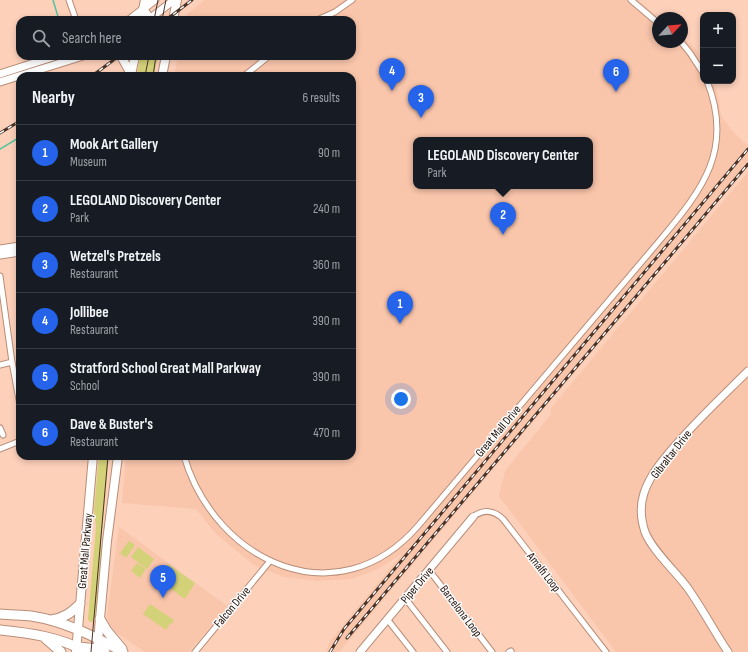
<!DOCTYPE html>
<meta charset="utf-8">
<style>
:root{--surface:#171b24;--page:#20242c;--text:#f1f3f6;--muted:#9ea1a6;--line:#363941;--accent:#2563eb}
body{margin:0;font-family:"Sofia Sans Condensed",sans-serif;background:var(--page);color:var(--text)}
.controls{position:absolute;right:12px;top:12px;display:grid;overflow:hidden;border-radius:8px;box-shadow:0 2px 6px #0003}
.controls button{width:36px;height:36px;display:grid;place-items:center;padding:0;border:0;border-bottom:1px solid var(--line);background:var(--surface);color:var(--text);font:20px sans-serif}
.compass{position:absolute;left:652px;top:12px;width:36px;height:36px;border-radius:50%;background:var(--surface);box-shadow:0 2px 6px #0003;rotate:64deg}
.you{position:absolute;left:401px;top:399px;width:14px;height:14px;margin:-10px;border:3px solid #fff;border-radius:50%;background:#1a73e8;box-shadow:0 0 0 6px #1a73e833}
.badge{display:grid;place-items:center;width:26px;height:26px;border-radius:50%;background:var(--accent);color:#fff;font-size:13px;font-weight:700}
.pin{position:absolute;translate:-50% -33px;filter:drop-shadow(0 1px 2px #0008)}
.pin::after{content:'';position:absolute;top:21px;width:14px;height:12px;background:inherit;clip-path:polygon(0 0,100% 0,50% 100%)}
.popup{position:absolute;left:413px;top:137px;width:180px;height:52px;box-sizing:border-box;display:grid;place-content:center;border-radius:8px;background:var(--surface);filter:drop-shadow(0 1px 3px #0005);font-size:13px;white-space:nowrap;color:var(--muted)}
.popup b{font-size:15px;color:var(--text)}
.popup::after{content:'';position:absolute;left:50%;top:100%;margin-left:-8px;border:8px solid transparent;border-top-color:var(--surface)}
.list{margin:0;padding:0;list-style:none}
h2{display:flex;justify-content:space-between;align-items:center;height:52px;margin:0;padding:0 16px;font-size:17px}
h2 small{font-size:13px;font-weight:400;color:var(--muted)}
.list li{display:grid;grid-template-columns:26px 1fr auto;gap:12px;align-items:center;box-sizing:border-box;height:56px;padding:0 16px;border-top:1px solid var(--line)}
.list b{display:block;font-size:15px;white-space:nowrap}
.list p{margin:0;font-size:13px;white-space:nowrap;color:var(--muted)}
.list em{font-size:13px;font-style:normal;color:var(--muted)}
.icon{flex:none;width:22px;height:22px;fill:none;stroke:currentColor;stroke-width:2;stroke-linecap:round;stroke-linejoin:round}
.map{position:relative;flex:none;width:748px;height:652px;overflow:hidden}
.search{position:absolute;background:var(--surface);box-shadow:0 2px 6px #0003;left:16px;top:16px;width:340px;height:44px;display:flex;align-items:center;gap:10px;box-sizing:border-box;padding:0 14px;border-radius:12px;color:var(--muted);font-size:15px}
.panel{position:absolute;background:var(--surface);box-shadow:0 2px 6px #0003;left:16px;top:72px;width:340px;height:388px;border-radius:12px}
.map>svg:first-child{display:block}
.built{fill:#f9c5ab;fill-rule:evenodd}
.green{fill:#d4d278}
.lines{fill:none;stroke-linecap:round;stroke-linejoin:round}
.stream{stroke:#51c49d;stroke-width:1.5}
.street-casing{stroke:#b88e79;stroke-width:7}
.secondary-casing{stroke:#b88e79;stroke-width:9}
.primary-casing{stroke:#b88e79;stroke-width:10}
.highway-casing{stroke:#b88e79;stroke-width:11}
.street{stroke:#fff;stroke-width:5}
.secondary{stroke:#fff;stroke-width:7}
.primary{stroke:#fff;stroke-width:8}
.highway{stroke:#fff;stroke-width:9}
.tram{stroke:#483328;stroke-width:1}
.rail-casing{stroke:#483328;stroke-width:3}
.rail{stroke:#fcfcfc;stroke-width:1.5;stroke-dasharray:4.5;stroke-linecap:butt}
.labels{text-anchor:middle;stroke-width:3;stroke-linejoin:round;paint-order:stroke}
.street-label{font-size:12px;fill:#211109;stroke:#fcfcfc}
</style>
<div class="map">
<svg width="748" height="652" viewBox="0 0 748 652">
<rect width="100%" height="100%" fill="#fdd0ba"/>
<path class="built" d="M205,0h433l21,18h-1v24h24v-5l13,11 8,13v20h10l5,14 3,21 9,12 17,17 1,-1v22l-409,486h-13l4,-11 72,-87 -24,15 -26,10 -35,2 -33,-4 -30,-12 -38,-31 -20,-25 -74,-6 4,-47h226v-380h-178l4,-20h174v-36h-166l1,-6zM416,140h174v46h-174z
M748,172v480h-132l-117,-156 6,-25 46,-57v-6z
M119,527l108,79 -38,46h-44l-31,-21 -5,-7 -2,-8z"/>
<path class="green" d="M140,56h18l-4,20h-17z
M99,456h10l-8,86 1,27 -7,48 -2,5h-3l-2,-3 8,-92 -2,-18z
M129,541l6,4 -9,13 -6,-5z
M138,547l16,12 -7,10 -16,-12z
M137,563l9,6 -6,9 -9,-7z
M168,564l27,19 -10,16 -17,-12 -9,-10z
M150,604l24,16 -2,4 -2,-1 -4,7 -23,-16z"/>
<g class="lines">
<path class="stream" d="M53,0l6,20
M0,149l20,-12"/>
<g class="street-casing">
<path id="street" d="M69,0l7,20
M631,0l27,23
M317,20l18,-8 17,-12
M681,42l9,11 13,20
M244,76l25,-20
M0,276l12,86
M0,365l12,-3 8,43
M0,428l3,7
M0,449l20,-8
M184,456c31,106 153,163 234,70l243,-287c42,-50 73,-90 46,-158
M473,517c10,-8 21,-7 30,2l103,133
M429,570l63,82
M405,598l42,54
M387,619l26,33
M195,652l75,-91
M509,652l2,-1"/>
</g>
<g class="secondary-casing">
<path id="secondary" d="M129,20l26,-20
M148,20l26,-20
M0,74l56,-18
M0,82l83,-26
M0,249l20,-3
M0,255l20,-3
M360,652l113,-135
M728,652c-14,-21 -26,-44 -41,-65 -12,-16 -35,-37 -42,-55 -4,-12 -5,-27 -1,-39 6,-18 18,-32 30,-46 23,-27 49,-51 74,-76"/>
</g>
<g class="primary-casing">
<path id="primary" d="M143,9l8,11
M141,20l4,-20
M173,20l4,-20
M121,56l10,18
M131,75l4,-19
M162,76l4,-20
M76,652l17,-196
M97,652l10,-111 11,-85"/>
</g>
<g class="highway-casing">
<path id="highway" d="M0,614c10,1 21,1 31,2 33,5 63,20 92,36
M100,619l7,12 15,18
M51,620c13,-2 20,-7 29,-16
M0,630c29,3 61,7 86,22
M45,638l16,14
M79,647l18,2 8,3"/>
</g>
<use href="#street" class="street"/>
<use href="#secondary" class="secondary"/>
<use href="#primary" class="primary"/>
<use href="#highway" class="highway"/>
<path class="tram" d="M154,20l4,-20
M162,20l4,-20
M145,76l4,-20
M153,76l3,-20
M91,652l17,-196"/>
<g class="rail-casing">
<path id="rail" d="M166,20l26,-20
M92,76l27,-20
M0,133l20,-12
M347,638l401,-474
M330,652l14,-23 404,-480"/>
</g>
<use href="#rail" class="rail"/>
</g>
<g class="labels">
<g class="street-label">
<text transform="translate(498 431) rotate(-50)" y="4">Great Mall Drive</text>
<text transform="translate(671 454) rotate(-52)" y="4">Gibraltar Drive</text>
<text transform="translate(85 551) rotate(-85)" y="4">Great Mall Parkway</text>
<text transform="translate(544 572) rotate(52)" y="4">Amalfi Loop</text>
<text transform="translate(417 585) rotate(-50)" y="4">Piper Drive</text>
<text transform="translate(232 607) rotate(-50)" y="4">Falcon Drive</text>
<text transform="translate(461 611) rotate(53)" y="4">Barcelona Loop</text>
</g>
</g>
</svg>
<div class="controls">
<button>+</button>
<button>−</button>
</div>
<svg class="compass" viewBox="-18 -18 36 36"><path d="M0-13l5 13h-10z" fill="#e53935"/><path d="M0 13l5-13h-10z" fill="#9ea1a6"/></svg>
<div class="you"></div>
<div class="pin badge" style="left:400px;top:324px">1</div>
<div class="pin badge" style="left:503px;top:235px">2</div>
<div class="popup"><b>LEGOLAND Discovery Center</b>Park</div>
<div class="pin badge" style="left:421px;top:118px">3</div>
<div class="pin badge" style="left:392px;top:91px">4</div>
<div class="pin badge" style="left:163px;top:598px">5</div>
<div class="pin badge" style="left:616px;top:92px">6</div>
<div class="search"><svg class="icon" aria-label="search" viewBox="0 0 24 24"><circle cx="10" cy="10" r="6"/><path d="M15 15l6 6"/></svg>Search here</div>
<section class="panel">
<h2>Nearby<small>6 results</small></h2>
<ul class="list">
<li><span class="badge">1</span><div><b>Mook Art Gallery</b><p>Museum</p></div><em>90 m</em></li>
<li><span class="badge">2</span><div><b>LEGOLAND Discovery Center</b><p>Park</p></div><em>240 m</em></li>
<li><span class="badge">3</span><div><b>Wetzel's Pretzels</b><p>Restaurant</p></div><em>360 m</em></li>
<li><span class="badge">4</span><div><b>Jollibee</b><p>Restaurant</p></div><em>390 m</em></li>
<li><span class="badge">5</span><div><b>Stratford School Great Mall Parkway</b><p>School</p></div><em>390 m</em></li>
<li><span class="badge">6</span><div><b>Dave &amp; Buster's</b><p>Restaurant</p></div><em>470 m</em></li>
</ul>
</section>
</div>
